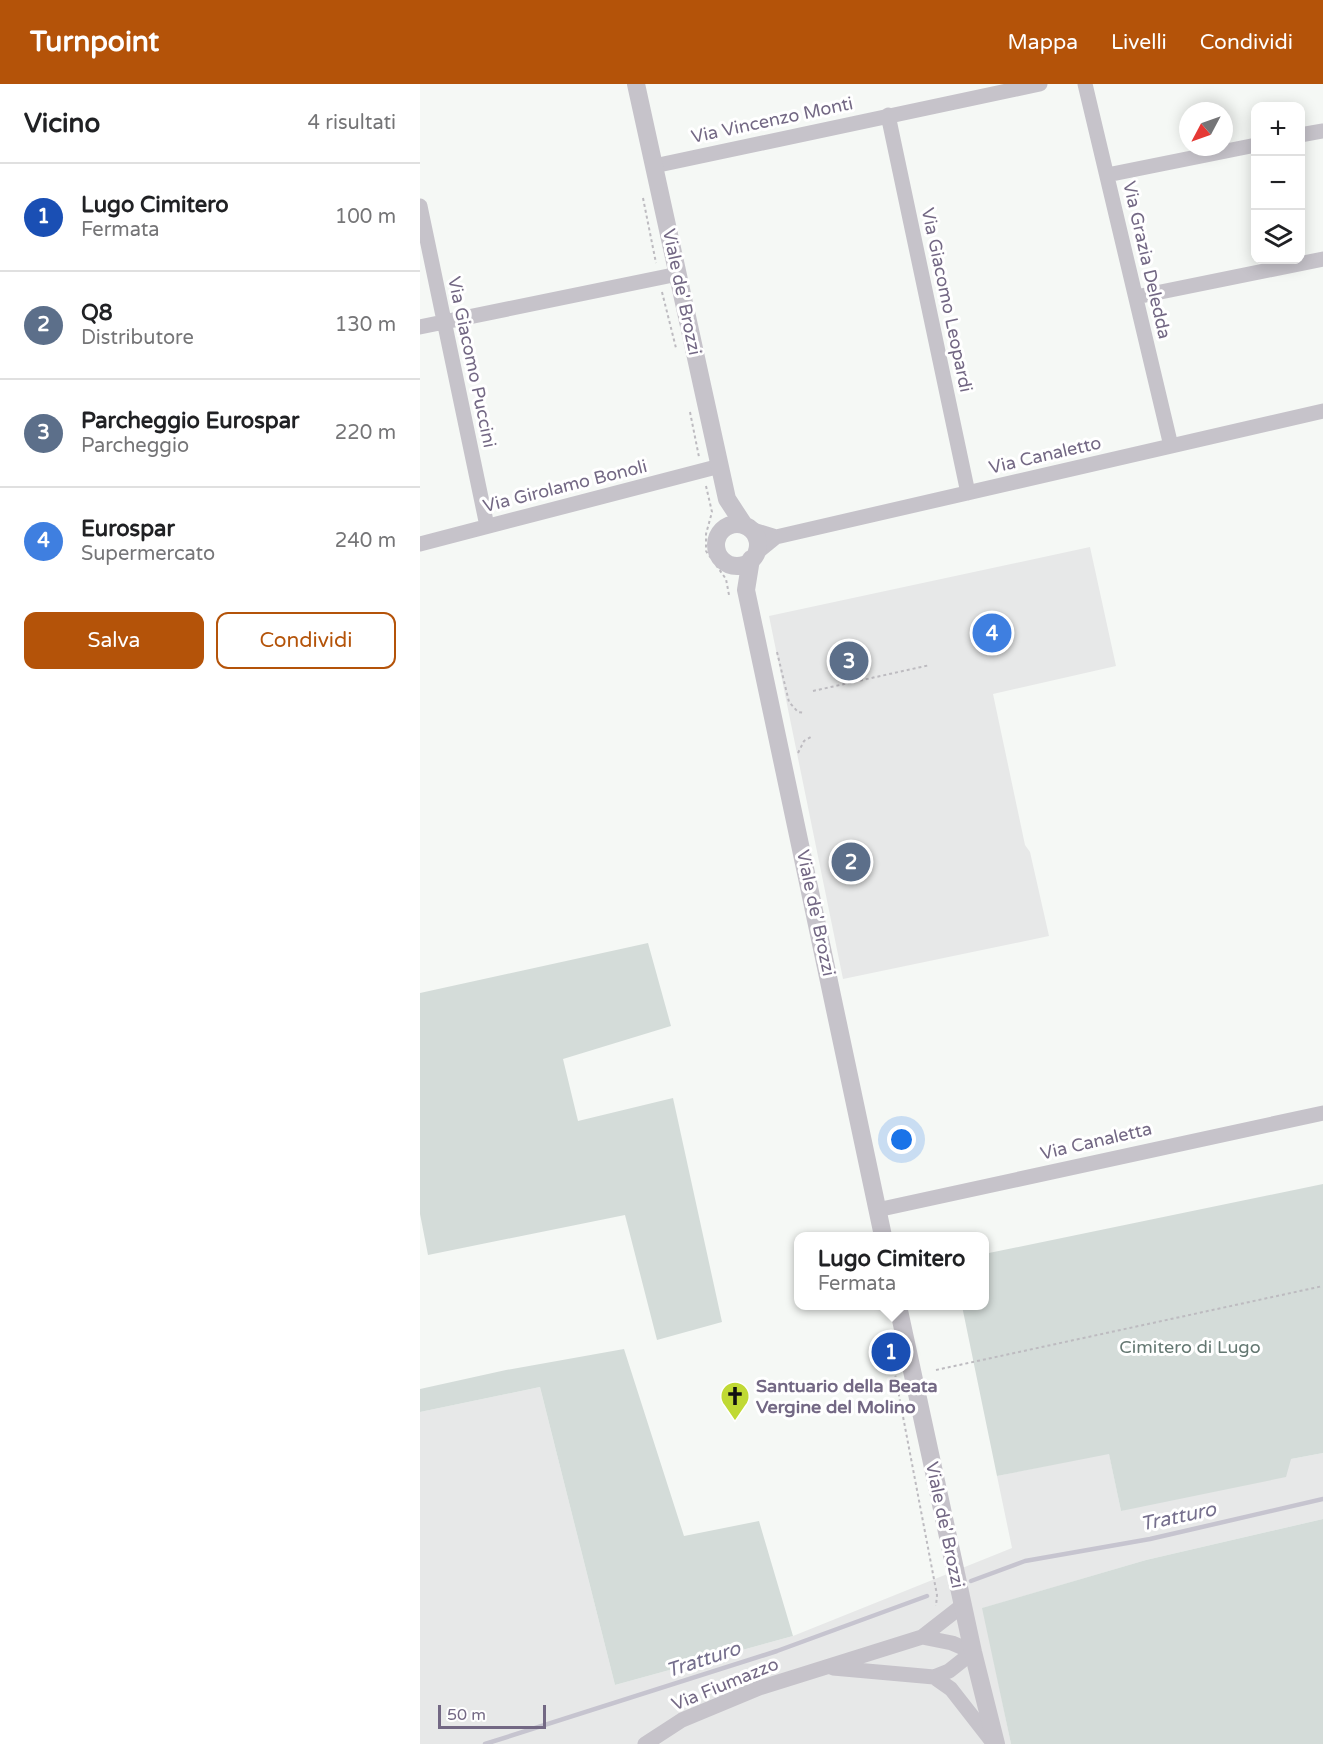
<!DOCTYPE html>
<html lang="it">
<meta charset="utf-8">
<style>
:root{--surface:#fff;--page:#f2f2f2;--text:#202124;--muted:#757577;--line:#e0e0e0;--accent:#b45309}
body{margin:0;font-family:"Varela Round",sans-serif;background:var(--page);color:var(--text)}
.controls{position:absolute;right:18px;top:18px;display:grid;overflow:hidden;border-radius:12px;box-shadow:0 3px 15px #0003}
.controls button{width:54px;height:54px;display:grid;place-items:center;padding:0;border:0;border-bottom:2px solid var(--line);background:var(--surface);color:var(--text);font:30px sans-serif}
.compass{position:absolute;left:759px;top:18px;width:54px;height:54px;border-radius:50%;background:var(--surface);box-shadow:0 3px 15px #0003;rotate:229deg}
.scale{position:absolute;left:18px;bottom:15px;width:108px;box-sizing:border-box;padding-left:6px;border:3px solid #736884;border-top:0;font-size:16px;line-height:21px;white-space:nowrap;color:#736884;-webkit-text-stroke:4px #fff;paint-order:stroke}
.you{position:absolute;left:482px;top:1056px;width:21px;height:21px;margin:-15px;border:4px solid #fff;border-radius:50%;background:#1a73e8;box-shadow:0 0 0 9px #1a73e833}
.badge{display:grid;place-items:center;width:39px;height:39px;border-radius:50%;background:var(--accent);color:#fff;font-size:20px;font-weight:700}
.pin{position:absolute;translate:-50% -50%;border:3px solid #fff;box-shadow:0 2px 6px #0006}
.popup{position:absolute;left:374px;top:1148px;width:195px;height:78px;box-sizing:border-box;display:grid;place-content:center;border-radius:12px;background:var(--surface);filter:drop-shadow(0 2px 4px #0005);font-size:20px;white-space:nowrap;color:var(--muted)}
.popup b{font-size:22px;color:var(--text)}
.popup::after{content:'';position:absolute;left:50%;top:100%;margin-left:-12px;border:12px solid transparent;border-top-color:var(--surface)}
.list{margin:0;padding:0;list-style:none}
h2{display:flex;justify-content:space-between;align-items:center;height:78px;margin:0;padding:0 24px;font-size:26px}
h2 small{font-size:20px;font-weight:400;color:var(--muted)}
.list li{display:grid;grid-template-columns:39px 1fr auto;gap:18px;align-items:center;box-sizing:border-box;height:108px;padding:0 24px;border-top:2px solid var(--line)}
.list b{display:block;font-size:22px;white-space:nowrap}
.list p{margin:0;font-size:20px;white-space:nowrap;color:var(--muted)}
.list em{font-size:20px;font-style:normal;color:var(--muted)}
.actions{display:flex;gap:12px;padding:18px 24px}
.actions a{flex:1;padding:14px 0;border:2px solid var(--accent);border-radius:12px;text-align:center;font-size:21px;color:var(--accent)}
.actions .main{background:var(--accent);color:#fff}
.icon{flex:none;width:33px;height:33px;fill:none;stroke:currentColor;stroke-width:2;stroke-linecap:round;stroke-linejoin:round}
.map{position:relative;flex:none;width:903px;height:1660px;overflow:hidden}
header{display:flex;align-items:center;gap:36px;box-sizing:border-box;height:84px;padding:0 30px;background:var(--accent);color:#fff}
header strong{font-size:28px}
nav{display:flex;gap:33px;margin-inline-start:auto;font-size:21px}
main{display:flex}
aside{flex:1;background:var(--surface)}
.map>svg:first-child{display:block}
.built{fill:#e7e8e8}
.green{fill:#d4dcd9}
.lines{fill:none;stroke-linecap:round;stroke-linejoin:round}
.stream{stroke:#c6c4cf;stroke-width:4.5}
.path{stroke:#bdbbc0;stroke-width:2;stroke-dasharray:3 3;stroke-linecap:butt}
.minor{stroke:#c6c3ca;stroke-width:15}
.tertiary{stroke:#c6c3ca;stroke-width:18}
.labels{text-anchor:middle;stroke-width:6;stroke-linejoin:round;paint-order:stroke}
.street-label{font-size:18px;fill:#736884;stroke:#fff}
.park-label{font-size:18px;fill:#637771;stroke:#fff}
.poi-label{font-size:18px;font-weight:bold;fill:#736884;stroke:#fff;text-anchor:start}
.water-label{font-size:20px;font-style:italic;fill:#756f8d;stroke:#fff}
</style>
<header>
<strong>Turnpoint</strong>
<nav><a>Mappa</a><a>Livelli</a><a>Condividi</a></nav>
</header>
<main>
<aside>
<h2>Vicino<small>4 risultati</small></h2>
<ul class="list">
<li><span class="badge" style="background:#1a4fb4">1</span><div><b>Lugo Cimitero</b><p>Fermata</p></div><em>100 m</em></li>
<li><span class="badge" style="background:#5c6f8a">2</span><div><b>Q8</b><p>Distributore</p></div><em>130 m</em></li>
<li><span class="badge" style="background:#5c6f8a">3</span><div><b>Parcheggio Eurospar</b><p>Parcheggio</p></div><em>220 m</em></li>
<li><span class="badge" style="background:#3f7fe0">4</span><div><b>Eurospar</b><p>Supermercato</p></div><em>240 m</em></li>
</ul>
<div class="actions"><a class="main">Salva</a><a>Condividi</a></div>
</aside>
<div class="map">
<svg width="903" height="1660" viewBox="0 0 903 1660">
<rect width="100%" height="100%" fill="#f5f8f5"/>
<path class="built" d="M670,463l26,119 -123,28 32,151 5,7 19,84 -206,43 -74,-363z
M120,1303l75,298 178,-49 219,-88 -15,-72 112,-23 12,58 170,-52 32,-6v66l-177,41 -163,48 28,136h-591v-332z"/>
<path class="green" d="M228,859l23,83 -108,33 15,62 95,-23 49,224 -65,18 -32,-125 -197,40 -8,-41v-221z
M903,1100v269l-32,6 -5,18 -165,34 -12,-57 -112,22 -35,-170h22v-52z
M204,1265l60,187 75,-15 34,115 -178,49 -75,-298 -120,25v-23l86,-19z
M903,1435v225h-312l-29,-136 164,-48z"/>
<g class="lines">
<path class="stream" d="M551,1497l54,-20 125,-22 173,-40
M65,1660l292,-93 150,-55"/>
<path class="path" d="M223,114l13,65
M242,208l14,56
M270,328l9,45
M286,402l6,26 -6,22v17l20,28 3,16
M357,568l12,50 9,10 7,1
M393,607l117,-26
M378,669l6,-12 7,-4
M473,1280l44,231 -1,11
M516,1286l387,-84"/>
<path class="minor" d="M665,0l86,362
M468,31l80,378
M880,51l23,-4
M234,82l386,-82
M687,91l149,-30
M0,122l67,320
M716,213l187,-38
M0,243l258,-53
M330,445l26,8
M0,460l300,-78
M335,470l21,-17 547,-126
M457,1126l446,-97
M413,1584l101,9 15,-6 24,-19 -21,-9 -30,-6
M514,1593l17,12 43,55
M225,1660l37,-24 77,-32 163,-51 41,-32"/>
<path class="tertiary" d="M216,0l91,415 17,26
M296 461a21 21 0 1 1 42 0a21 21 0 1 1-42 0Z
M331,475l-5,31 137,646
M478,1222l75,346 23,92"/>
</g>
<defs>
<g id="church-pin" transform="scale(1.5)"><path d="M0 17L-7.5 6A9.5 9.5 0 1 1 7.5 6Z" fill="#c0d934" stroke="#fff"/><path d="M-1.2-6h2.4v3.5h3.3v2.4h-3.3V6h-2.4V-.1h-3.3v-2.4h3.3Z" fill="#111"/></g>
</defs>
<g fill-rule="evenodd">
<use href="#church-pin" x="315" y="1312"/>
</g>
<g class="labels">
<g class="street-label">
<text transform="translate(352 36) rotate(-12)" y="6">Via Vincenzo Monti</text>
<text transform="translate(727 176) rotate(77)" y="6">Via Grazia Deledda</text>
<text transform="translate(262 208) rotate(78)" y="6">Viale de' Brozzi</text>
<text transform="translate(527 216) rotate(78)" y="6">Via Giacomo Leopardi</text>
<text transform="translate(52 278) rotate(78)" y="6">Via Giacomo Puccini</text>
<text transform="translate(625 371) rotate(-13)" y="6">Via Canaletto</text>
<text transform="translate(145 402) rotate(-14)" y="6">Via Girolamo Bonoli</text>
<text transform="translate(396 829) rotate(78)" y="6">Viale de' Brozzi</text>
<text transform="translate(676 1057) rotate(-13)" y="6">Via Canaletta</text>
<text transform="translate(525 1441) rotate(78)" y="6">Viale de' Brozzi</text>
<text transform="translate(305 1600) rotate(-22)" y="6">Via Fiumazzo</text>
</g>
<g class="park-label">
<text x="770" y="1269">Cimitero di Lugo</text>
</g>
<g class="poi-label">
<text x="336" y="1308">Santuario della Beata<tspan x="336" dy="21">Vergine del Molino</tspan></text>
</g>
<g class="water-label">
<text transform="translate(758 1432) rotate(-12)" y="7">Tratturo</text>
<text transform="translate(283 1575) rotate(-18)" y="7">Tratturo</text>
</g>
</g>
</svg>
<div class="controls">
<button>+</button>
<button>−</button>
<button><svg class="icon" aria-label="layers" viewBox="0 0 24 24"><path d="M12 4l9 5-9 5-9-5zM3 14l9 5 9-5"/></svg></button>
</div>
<svg class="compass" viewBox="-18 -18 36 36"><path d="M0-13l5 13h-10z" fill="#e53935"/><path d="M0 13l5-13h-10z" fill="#757577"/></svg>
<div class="scale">50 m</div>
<div class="you"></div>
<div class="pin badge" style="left:471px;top:1268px;background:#1a4fb4">1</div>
<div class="popup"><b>Lugo Cimitero</b>Fermata</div>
<div class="pin badge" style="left:431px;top:778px;background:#5c6f8a">2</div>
<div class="pin badge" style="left:429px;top:577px;background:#5c6f8a">3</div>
<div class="pin badge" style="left:572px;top:549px;background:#3f7fe0">4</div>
</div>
</main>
